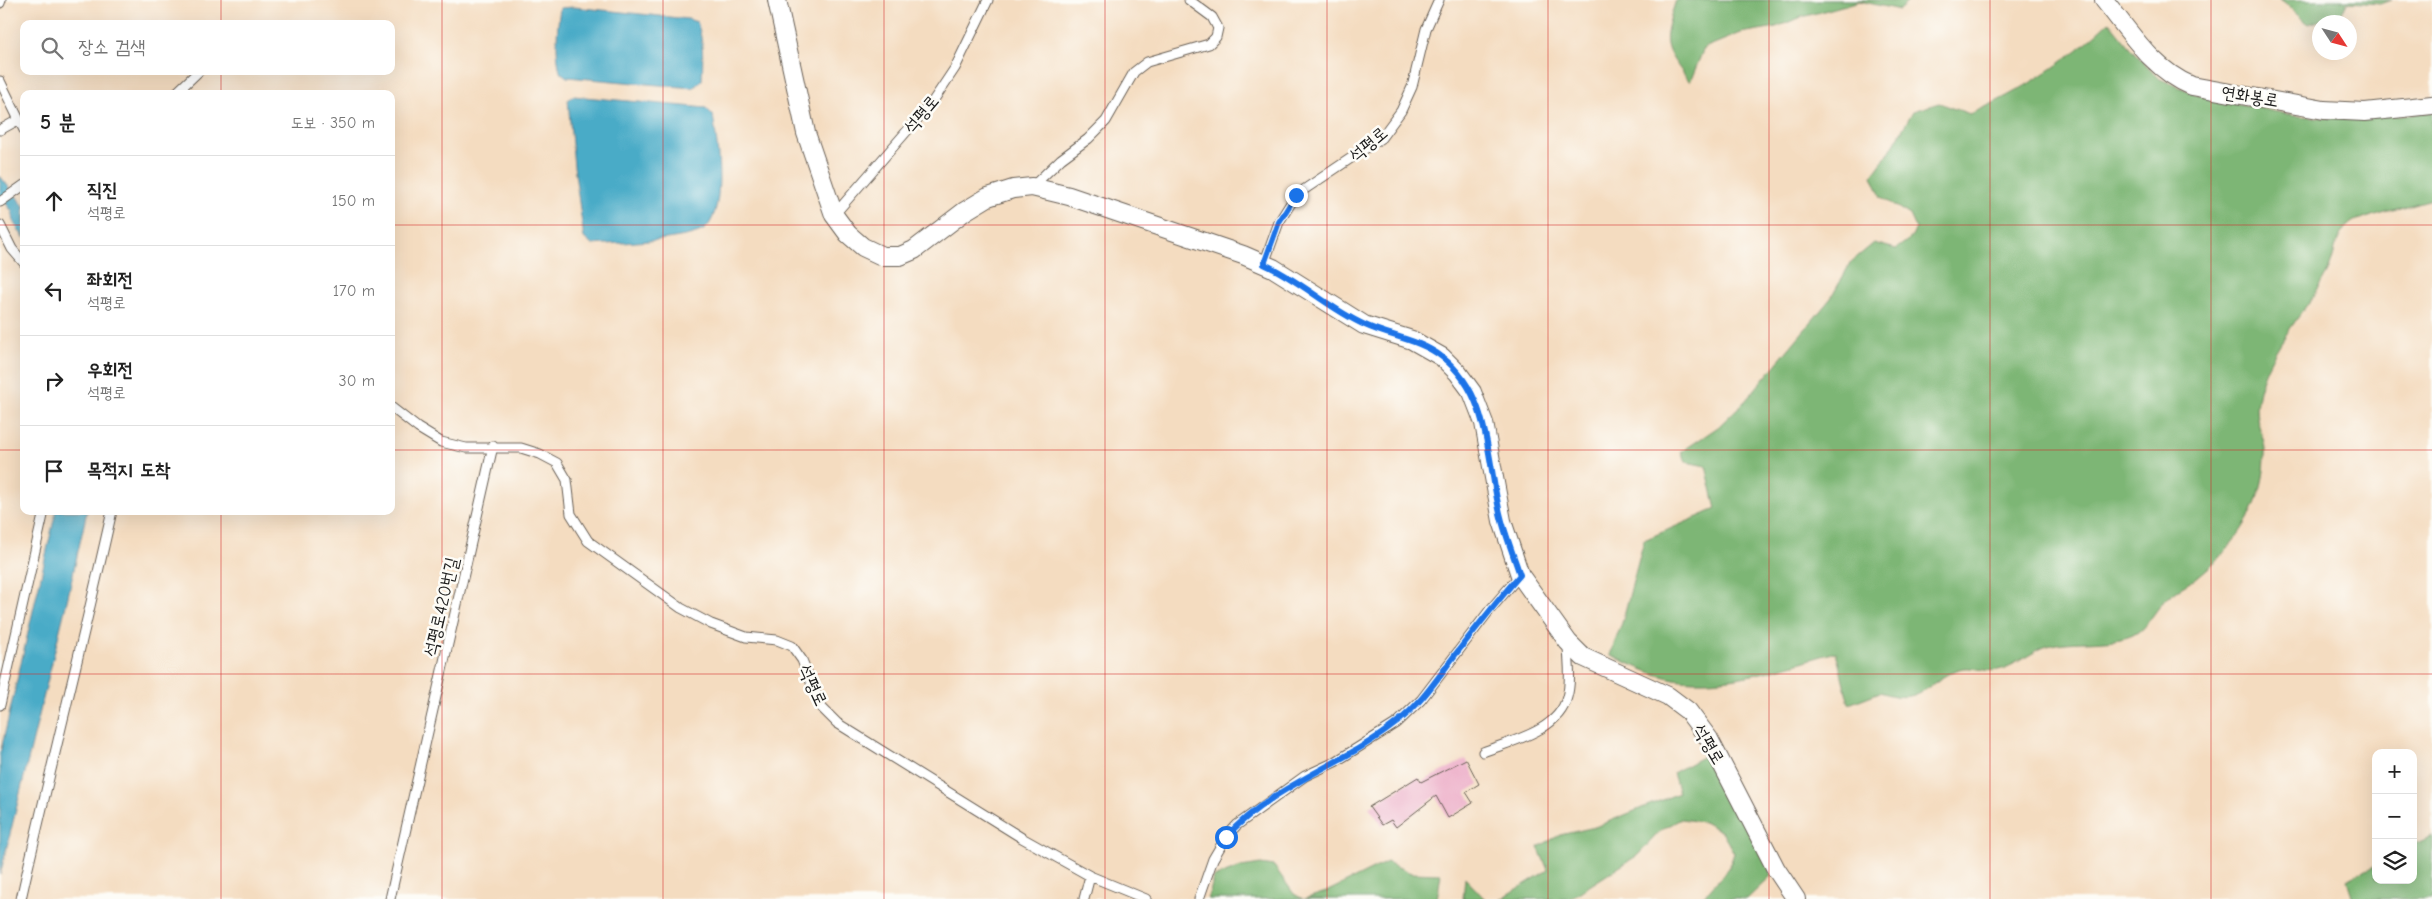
<!DOCTYPE html>
<html lang="ko">
<meta charset="utf-8">
<style>
:root{--surface:#fff;--page:#f2f2f2;--text:#222;--muted:#767676;--line:#e0e0e0}
body{margin:0;font-family:"Comic Neue","Poor Story",sans-serif;background:var(--page);color:var(--text)}
.controls{position:absolute;right:15px;bottom:15px;display:grid;overflow:hidden;border-radius:10px;box-shadow:0 5px 20px #0002}
.controls button{width:45px;height:45px;display:grid;place-items:center;padding:0;border:0;border-bottom:1px solid var(--line);background:var(--surface);color:var(--text);font:25px sans-serif}
.compass{position:absolute;left:2312px;top:15px;width:45px;height:45px;border-radius:50%;background:var(--surface);box-shadow:0 5px 20px #0002;rotate:126deg}
.stop{position:absolute;width:15px;height:15px;margin:-11px;border:4px solid #1a73e8;border-radius:50%;background:#fff}
.stop.end{background:#1a73e8;border-color:#fff;box-shadow:0 1px 5px #0008}
.list{margin:0;padding:0;list-style:none}
h2{display:flex;justify-content:space-between;align-items:center;height:65px;margin:0;padding:0 20px;font-size:21px}
h2 small{font-size:16px;font-weight:400;color:var(--muted)}
.list li{display:grid;grid-template-columns:32px 1fr auto;gap:15px;align-items:center;box-sizing:border-box;height:90px;padding:0 20px;border-top:1px solid var(--line)}
.list b{display:block;font-size:19px;white-space:nowrap}
.list p{margin:0;font-size:16px;white-space:nowrap;color:var(--muted)}
.list em{font-size:16px;font-style:normal;color:var(--muted)}
.icon{flex:none;width:28px;height:28px;fill:none;stroke:currentColor;stroke-width:2;stroke-linecap:round;stroke-linejoin:round}
.map{position:relative;flex:none;width:2432px;height:899px;overflow:hidden}
.search{position:absolute;background:var(--surface);box-shadow:0 5px 20px #0002;left:20px;top:20px;width:375px;height:55px;display:flex;align-items:center;gap:12px;box-sizing:border-box;padding:0 18px;border-radius:10px;color:var(--muted);font-size:19px}
.panel{position:absolute;background:var(--surface);box-shadow:0 5px 20px #0002;left:20px;top:90px;width:375px;height:425px;border-radius:10px}
.map>svg:first-child{display:block}
.forest{fill:#7db674;stroke:#4c6948}
.water{fill:#48abc7;stroke:#326472}
.building{fill:#eaa2c1}
.lines{fill:none;stroke-linecap:round;stroke-linejoin:round}
.lane-casing{stroke:#685f55;stroke-width:11}
.street-casing{stroke:#685f55;stroke-width:20}
.lane{stroke:#fff;stroke-width:9}
.street{stroke:#fff;stroke-width:18}
.route{stroke:#1a73e8;stroke-width:6}
.grid{fill:none;stroke:#d62828;stroke-width:1;stroke-opacity:0.55}
.labels{text-anchor:middle;stroke-width:5;stroke-linejoin:round;paint-order:stroke}
.street-label{font-size:18px;fill:#1c1c1c;stroke:#fdfcf7}
</style>
<div class="map">
<svg width="2432" height="899" viewBox="0 0 2432 899">
<rect width="100%" height="100%" fill="#fdfcf7"/>
<filter id="ink" filterUnits="userSpaceOnUse"><feTurbulence type="fractalNoise" baseFrequency=".02" numOctaves="2"/><feDisplacementMap in="SourceGraphic" scale="10" xChannelSelector="R" yChannelSelector="G"/><feConvolveMatrix kernelMatrix="1 2 1 2 8 2 1 2 1" color-interpolation-filters="sRGB"/></filter>
<filter id="wash" filterUnits="userSpaceOnUse"><feTurbulence type="fractalNoise" baseFrequency=".0096" numOctaves="4" result="noise"/><feDisplacementMap in="SourceGraphic" scale="20" xChannelSelector="R" yChannelSelector="G"/><feGaussianBlur stdDeviation="1.12" result="paint"/><feColorMatrix in="noise" values="0 0 0 0 0 0 0 0 0 0 0 0 0 0 0 0 0 1.4 0 .05"/><feComposite in="paint" operator="in"/></filter>
<g filter="url(#wash)">
<rect width="100%" height="100%" fill="#f4dcc0"/>
<path class="forest" d="M1676,0h234l-11,10 -39,-9 -58,16 -26,10 -35,6 -37,15 -14,34c-29,-37 -28,-38 -14,-82z
M2280,0h112l-11,4 -34,-2 -8,16 -15,1 -15,5c-11,-7 -18,-17 -29,-24z
M2109,22l22,27 29,30 38,16 98,21 60,3 76,-7v87l-78,22c-21,13 -17,33 -27,52 -23,43 -62,78 -70,127 -4,21 7,33 8,49 2,51 -26,94 -64,125 -9,9 -22,13 -32,22 -12,10 -21,32 -36,39 -23,11 -69,3 -91,13 -12,6 -32,20 -44,22 -12,3 -27,-5 -39,-1 -34,13 -37,38 -79,23l-31,12 -13,-52c-51,14 -108,36 -162,27 -22,-4 -44,-15 -64,-24l12,-32 22,-83 72,-31 -10,-43 -20,-4 -5,-10 37,-25 28,-27 85,-102 20,-36 23,-19 22,6 16,-12 4,-9 -6,-13 -29,-18 -9,-21 18,-25 23,-40 26,-8 31,11c50,-22 99,-53 139,-92z
M1706,755c11,14 16,28 23,43 13,27 37,49 42,78l-24,23h-46l28,-31 5,-15 -12,-21 -18,-10 -23,-3 -20,11 -23,25 -69,44h-68l47,-29 -10,-23 22,-12 35,-8 84,-34 -6,-20z
M2432,836v63h-79l-6,-19 29,-15v15h37v-35z
M1387,862l24,11 30,1 -4,25h-133l22,-7z
M1261,864l13,2 20,28 9,5h-95l6,-22 27,-10z
M1465,878l20,21h-22z"/>
<path class="water" d="M574,7l114,12 9,3c7,19 6,39 5,58l-9,8 -126,-11 -7,-5c-5,-22 -3,-42 0,-64z
M573,96l133,12 7,7c4,26 14,92 -7,113 -14,13 -92,15 -114,17l-8,-7 -10,-72 -6,-66z
M0,176l24,30v32l-10,-15 -2,-12 -12,-15z
M56,511h31l-20,90 -67,274v-121z"/>
<g id="blocks">
<path class="building" d="M1466,759l13,25 -13,8 7,11 -25,15 -12,-22 -40,31 -5,-7 -9,5 -13,-18 49,-30 3,5z"/>
</g>
</g>
<g filter="url(#ink)">
<use href="#blocks" fill-opacity="0" stroke="#685f55" stroke-width="1"/>
<g class="lines">
<g class="lane-casing">
<path id="lane" d="M0,3l1,-3
M0,81l24,49
M175,94l24,-23
M0,130l18,-10
M1032,187l29,-28 27,-20 18,-18 28,-49 13,-10 62,-18 7,-7 2,-9 -6,-11 -23,-17
M0,202l24,-17
M834,215l99,-114 22,-33 33,-68
M0,225l12,24 12,14
M1264,264l15,-42 17,-27 85,-57 20,-27 11,-24 14,-58 13,-29
M391,407l27,21 23,14 25,6h55l19,6 17,9 10,17 4,34 17,27 93,67 30,16 35,13 31,3 15,6 10,14 19,47 16,16 185,115 68,38 56,23
M0,705l44,-194
M1483,752c28,-11 76,-21 84,-55 5,-17 1,-37 1,-54
M21,899c29,-130 62,-258 91,-388
M390,899l103,-453
M1084,899l6,-23
M1199,899l14,-40 13,-22 11,-12 68,-49 30,-14 62,-39 24,-23 68,-89 31,-36"/>
</g>
<g class="street-casing">
<path id="street" d="M777,0l29,133 28,82 14,19 15,13 19,9h18l14,-6 51,-39 23,-14 25,-8 19,-2 37,9 174,59 30,13 91,57 48,15 30,17 16,16 14,19 12,31 18,98 18,54 48,67 15,15 85,39 20,15 21,28 67,130 20,30
M2104,0c26,32 49,70 88,86l132,24 41,2 67,-7"/>
</g>
<use href="#lane" class="lane"/>
<use href="#street" class="street"/>
</g>
</g>
<g class="lines" filter="url(#ink)">
<path class="route" d="M1226,837c48,-53 116,-71 170,-114 24,-18 41,-44 59,-68 21,-27 42,-54 65,-80 -6,-18 -13,-36 -18,-54 -16,-57 -9,-124 -60,-164 -23,-18 -51,-20 -77,-32 -36,-16 -65,-45 -101,-61l15,-42 17,-27"/>
</g>
<path class="grid" d="M221,0v24M442,0v899M663,0v899M884,0v899M1105,0v899M1327,0v899M1548,0v899M1769,0v899M1990,0v899M2211,0v899M221,71v23M0,225h24M391,225h2041M0,450h24M391,450h2041M221,511v388M0,674h2432"/>
<g class="labels">
<g class="street-label">
<text transform="translate(2250 96) rotate(9)" y="6">연화봉로</text>
<text transform="translate(921 114) rotate(-50)" y="6">석평로</text>
<text transform="translate(1368 144) rotate(-40)" y="6">석평로</text>
<text transform="translate(441 607) rotate(-77)" y="6">석평로420번길</text>
<text transform="translate(813 685) rotate(65)" y="6">석평로</text>
<text transform="translate(1709 744) rotate(59)" y="6">석평로</text>
</g>
</g>
</svg>
<div class="controls">
<button>+</button>
<button>−</button>
<button><svg class="icon" aria-label="layers" viewBox="0 0 24 24"><path d="M12 4l9 5-9 5-9-5zM3 14l9 5 9-5"/></svg></button>
</div>
<svg class="compass" viewBox="-18 -18 36 36"><path d="M0-13l5 13h-10z" fill="#e53935"/><path d="M0 13l5-13h-10z" fill="#767676"/></svg>
<div class="stop" style="left:1226px;top:837px"></div>
<div class="stop end" style="left:1296px;top:195px"></div>
<div class="search"><svg class="icon" aria-label="search" viewBox="0 0 24 24"><circle cx="10" cy="10" r="6"/><path d="M15 15l6 6"/></svg>장소 검색</div>
<section class="panel">
<h2>5 분<small>도보 · 350 m</small></h2>
<ul class="list">
<li><svg class="icon" aria-label="ahead" viewBox="0 0 24 24"><path d="M12 20V5M6 11l6-6 6 6"/></svg><div><b>직진</b><p>석평로</p></div><em>150 m</em></li>
<li><svg class="icon" aria-label="left" viewBox="0 0 24 24"><path d="M17 20v-9H6M10 6l-5 5 5 5"/></svg><div><b>좌회전</b><p>석평로</p></div><em>170 m</em></li>
<li><svg class="icon" aria-label="right" viewBox="0 0 24 24"><path d="M7 20v-9h11M14 6l5 5-5 5"/></svg><div><b>우회전</b><p>석평로</p></div><em>30 m</em></li>
<li><svg class="icon" aria-label="arrive" viewBox="0 0 24 24"><path d="M6 21V4h12l-3 4 3 4H6"/></svg><div><b>목적지 도착</b></div></li>
</ul>
</section>
</div>
